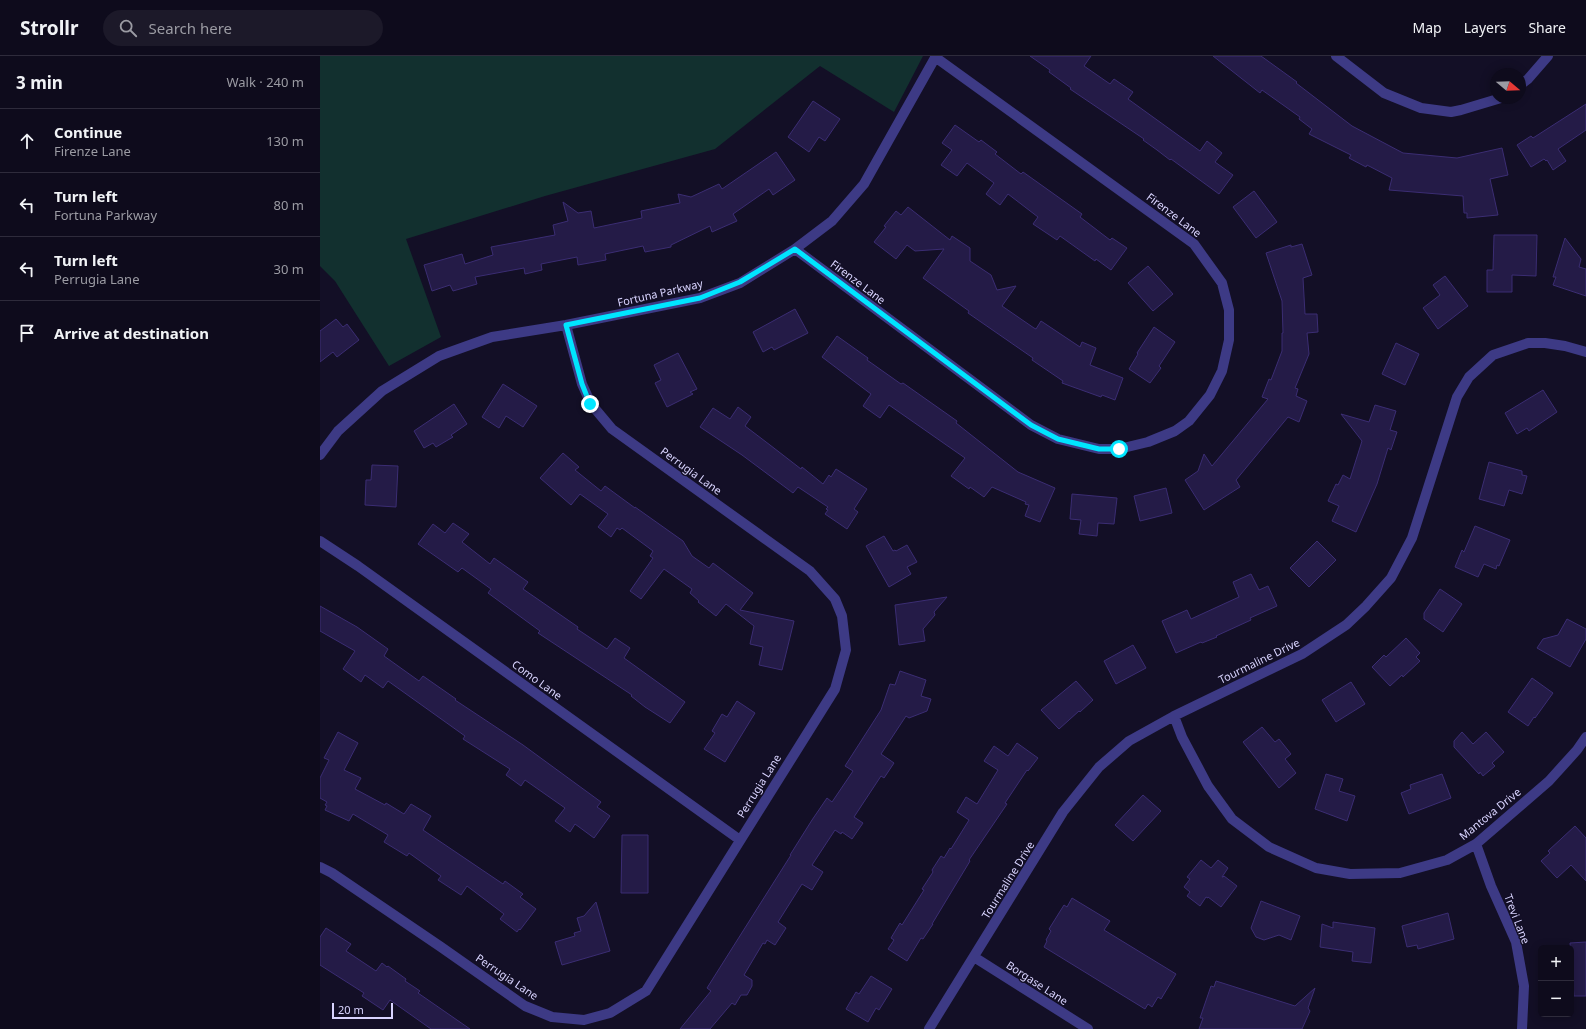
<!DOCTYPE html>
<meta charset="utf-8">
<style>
:root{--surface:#0e0b1c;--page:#1c1929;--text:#f1f3f6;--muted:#9b9ba3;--line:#2e2b3b}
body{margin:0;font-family:"Noto Sans",sans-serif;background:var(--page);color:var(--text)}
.controls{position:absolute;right:12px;bottom:12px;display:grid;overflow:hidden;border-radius:6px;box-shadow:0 2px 10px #0003}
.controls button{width:36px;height:36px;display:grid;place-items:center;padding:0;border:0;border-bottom:1px solid var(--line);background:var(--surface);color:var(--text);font:20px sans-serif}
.compass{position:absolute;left:1170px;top:12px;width:36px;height:36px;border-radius:50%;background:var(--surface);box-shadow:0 2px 10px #0003;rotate:109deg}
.scale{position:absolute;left:12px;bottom:10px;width:61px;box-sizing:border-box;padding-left:4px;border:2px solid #d9d4ff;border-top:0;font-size:11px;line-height:14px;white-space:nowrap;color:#d9d4ff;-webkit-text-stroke:3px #130f26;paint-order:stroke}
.stop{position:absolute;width:12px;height:12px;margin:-9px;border:3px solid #00e5ff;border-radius:50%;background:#fff}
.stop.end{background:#00e5ff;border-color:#fff;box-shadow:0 1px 4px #0008}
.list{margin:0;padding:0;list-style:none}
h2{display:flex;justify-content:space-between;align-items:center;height:52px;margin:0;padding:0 16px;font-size:17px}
h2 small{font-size:13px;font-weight:400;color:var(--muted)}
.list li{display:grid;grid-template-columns:26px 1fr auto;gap:12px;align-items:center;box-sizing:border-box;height:64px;padding:0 16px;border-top:1px solid var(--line)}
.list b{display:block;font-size:15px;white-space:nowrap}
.list p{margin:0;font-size:13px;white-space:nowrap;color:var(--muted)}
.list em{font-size:13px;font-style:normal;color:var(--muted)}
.icon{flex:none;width:22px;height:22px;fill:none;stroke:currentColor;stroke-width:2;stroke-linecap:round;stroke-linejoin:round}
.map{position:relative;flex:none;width:1266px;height:973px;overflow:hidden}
header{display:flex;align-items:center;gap:24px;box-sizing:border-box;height:56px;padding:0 20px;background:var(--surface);border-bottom:1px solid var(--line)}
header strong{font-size:19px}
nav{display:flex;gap:22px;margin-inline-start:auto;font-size:14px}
.search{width:280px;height:36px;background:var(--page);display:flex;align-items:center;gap:10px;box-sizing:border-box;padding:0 14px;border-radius:22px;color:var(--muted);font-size:15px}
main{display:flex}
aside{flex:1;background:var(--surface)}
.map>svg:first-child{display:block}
.green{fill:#12302f}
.building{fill:#241b47;stroke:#3b2d73}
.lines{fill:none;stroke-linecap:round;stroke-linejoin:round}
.minor{stroke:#3d3a85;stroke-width:10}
.route{stroke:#00e5ff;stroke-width:5}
.labels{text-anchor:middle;stroke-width:3;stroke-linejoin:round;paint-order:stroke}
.street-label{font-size:11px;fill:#d9d4ff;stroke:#130f26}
</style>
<header>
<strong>Strollr</strong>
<div class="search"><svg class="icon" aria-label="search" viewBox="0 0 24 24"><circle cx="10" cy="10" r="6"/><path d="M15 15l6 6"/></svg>Search here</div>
<nav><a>Map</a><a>Layers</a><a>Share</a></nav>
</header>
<main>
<aside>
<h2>3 min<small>Walk · 240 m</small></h2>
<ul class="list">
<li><svg class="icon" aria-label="ahead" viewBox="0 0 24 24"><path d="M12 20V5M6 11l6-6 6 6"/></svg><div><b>Continue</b><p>Firenze Lane</p></div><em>130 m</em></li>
<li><svg class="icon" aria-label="left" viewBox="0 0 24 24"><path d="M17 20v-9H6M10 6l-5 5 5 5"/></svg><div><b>Turn left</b><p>Fortuna Parkway</p></div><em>80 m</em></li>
<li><svg class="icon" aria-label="left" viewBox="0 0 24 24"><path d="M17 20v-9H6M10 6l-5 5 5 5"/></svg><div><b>Turn left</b><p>Perrugia Lane</p></div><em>30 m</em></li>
<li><svg class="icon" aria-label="arrive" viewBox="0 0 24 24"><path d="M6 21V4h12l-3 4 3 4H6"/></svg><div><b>Arrive at destination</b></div></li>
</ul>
</aside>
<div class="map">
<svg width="1266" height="973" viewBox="0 0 1266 973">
<rect width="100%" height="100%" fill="#130f26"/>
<path class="green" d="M0,0h603l-29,56 -74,-46 -105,83 -170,47 -139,43 35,98 -52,29 -54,-85 -15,-15z"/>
<path class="building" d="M710,0h61l-7,10 26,18 4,-5 19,13 -5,7 72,52 7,-10 15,12 -7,9 18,13 -14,19 -48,-35 -1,1 -13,-10 -14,-10 1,-1 -74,-50 1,-1 -22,-16 1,-2z
M893,0h48l36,26 -1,1 56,43 51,27 54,5 45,-10 6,27 -18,4 8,36 -31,3v-5h-3l-1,-17 -74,-6 3,-12 -25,-13 -1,2 -17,-9 2,-3 -42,-21 3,-5 -13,-10 1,-2 -38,-27 -2,3z
M493,45l27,18 -15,22 -6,-4 -10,15 -21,-15z
M1266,48v26l-28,19 8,12 -13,9 -6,-10 -1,1 -2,-2 -13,8 -14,-22 14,-9 2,2z
M635,69l24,17 2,-2 16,12 -2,2 26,20 2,-2 59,42 -2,3 30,23 2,-2 15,10 -16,22 -15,-11 -1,2 -35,-25 -3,4 -24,-16 5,-7 -30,-23 -8,11 -14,-11 8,-11 -27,-20 -10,13 -16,-11 11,-15 -10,-7z
M456,96l19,28 -22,15 -4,-6 -36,25 4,7 -25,11 -2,-6 -39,19v2l-26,5 -2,-6 -38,8 1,6 -28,5 -1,-8 -36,7 1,6 -17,4 -1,-6 -49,9 2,7 -24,7 -3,-6 -18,6 -8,-26 38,-11 3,10 28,-9 -2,-8 64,-12 -2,-10 15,-4 -5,-19 15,11 13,-2 3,17 48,-10 -1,-7 39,-8 -2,-9 13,3 28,-13 3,5z
M934,135l23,31 -21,16 -23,-31z
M588,151l42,33 2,-4 18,12v13l21,14 6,15 19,-4 -14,20 32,22 2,1 5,-8 39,26 2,-5 14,6 -6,17 33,13 -8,22 -13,-5 -1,2 -39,-14 1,-2 -31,-21 1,-2 -65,-45 1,-2 -46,-33 21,-29 -29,2 -8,-6 -11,14 -22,-17 12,-15 -2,-1 12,-15 5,4z
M1174,179h43l-1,41 -24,-1v17h-25v-22h6z
M1245,182l16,21 -2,8 7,2v27l-33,-11 3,-8h-3z
M982,188l10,31 -9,3 2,36h12l1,18 -11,1 2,21 -14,34 3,1 -2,7 11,5 -8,21 -11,-5 -52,63 4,7 -36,23 -19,-30 13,-9 6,-17 8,12 56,-67 -6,-2 7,-18 2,1 11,-29v-18h1l-1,-32 -16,-48 25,-8v2z
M828,210l25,28 -20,17 -25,-28z
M1125,220l23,30 -30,23 -15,-21 17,-13 -7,-10z
M475,253l13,24 -34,17 -2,-3 -9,5 -10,-20z
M16,263l7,8 4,-3 12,16 -22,17 -4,-5 -13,10v-31z
M834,271l21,15 -16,24 2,2 -11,15 -21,-14 9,-15 -1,-1z
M517,280l31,22 -1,2 34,24 2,-1 54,38 -1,2 62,49 37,16 -15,34 -15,-6 4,-11 -4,-1 1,-2 -34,-15 -8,10 -14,-10 -1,2 -18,-13 14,-18 -76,-53 -9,13 -17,-12 8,-12 -49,-37z
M1076,287l23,11 -14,31 -23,-11z
M358,297l19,36 -7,3 3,2 -26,13 -12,-24 6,-3 -7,-15z
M183,328l34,22 -14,21 -17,-11 -7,12 -17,-11z
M1223,334l14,22 -28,19 -2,-3 -10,6 -12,-21z
M134,348l13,20 -16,11 2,2 -17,10 -3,-4 -9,5 -10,-17z
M1055,349l21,6 -6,19 7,2 -6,18 -3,-2 -11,36 -21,48 -24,-11 7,-15 -11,-5 8,-17 2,1 5,-10 7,4 12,-38 -21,-27 28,8z
M418,351l13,10 -6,9 25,19 31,24 1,-2 21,17 6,-9 2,2 5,-8 31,20 -13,20 4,3 -11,17 -22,-15 3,-4 -2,-1 2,-2 -30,-20 -5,6 -51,-38 -42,-28 13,-19 17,11z
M243,397l16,14 -4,3 26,21 4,-5 30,22v-1l48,34 9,15 17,12 4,-5 40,30 -13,17 54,11 -12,49 -23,-5 4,-18 -13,-3 4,-18 -28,-22 -10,12 -18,-14 1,-1 -9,-8 2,-4 -28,-20 -23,30 -11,-8 23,-33 -3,-2 3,-5 -31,-23 -2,2 -3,-2 -6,9 -13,-10 10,-13 -28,-20 -9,11 -31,-27z
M1169,406l33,9v4l5,1 -5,18 -13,-4 -5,16 -25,-7z
M52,409l26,1 -2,41 -31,-2 1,-25h5z
M846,432l6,25 -32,8 -6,-25z
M752,438l45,4 -3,26 -16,-1 -1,13 -18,-2 2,-14 -11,-1z
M133,467l16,11 -7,8 28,22 4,-6 34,24 -5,7 55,38 -1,2 30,20 8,-11 15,10 -6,10 61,44 -15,21 -25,-16 -14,-11 1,-1 -94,-62 2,-2 -52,-38 3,-4 -29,-21 -4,4 -40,-28 15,-20 12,9z
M1155,470l35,14 -11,26 -2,-1 -1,4 -12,-5 -6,13 -23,-10 7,-17 2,2z
M564,480l9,15 2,-1 1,1 11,-6 10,17 -10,5 4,7 -22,13 -23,-41z
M997,485l19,19 -27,27 -19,-19z
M931,518l8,16 9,-4 9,20 -27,12 1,2 -35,16 1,1 -15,6 -1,-1 -25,11 -14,-32 25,-11 4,9 48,-22 -6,-15z
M1120,533l22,15 -19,28 -19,-13v-6z
M627,541l-13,15 1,3 -12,14 2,12 -26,4 -4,-40z
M0,550l37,21 31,22 -4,7 35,25 4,-5 33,23 -1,1 68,45 78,57 -4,5 13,9 -16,22 -19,-14 -5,8 -15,-11 10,-13 -40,-28 -4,6 -15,-11 4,-6 -47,-30 2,-3 -77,-55 -5,7 -18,-13 -4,7 -18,-13 12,-18 -35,-20z
M1247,563l19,10v10l-16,28 -33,-19 6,-9 15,-4z
M1086,582l14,15 -4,4 4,4 -17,16 -1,-2 -12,11 -18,-19 12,-12 2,2z
M813,589l13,23 -30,16 -12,-23z
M580,615l26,9 -5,16 10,3 -4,12 -18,7 -3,-2 -25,38 13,9 -10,15 -3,-2 -27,41 9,6 -11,16 -10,-7 -1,2 -6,-4 -23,35 11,7 -11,18 -10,-6 -24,38 8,6 -11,17 -8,-5 -2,4 -2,-1 -19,32 8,5v6l-5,9h-6l-6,10 -3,-2 -22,26h-30l31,-38 -4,-3 84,-133h-1l22,-35 15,-22 5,4 21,-31 -8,-5 36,-56 9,-26 5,1z
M1212,622l21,15 -18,25 -1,-1 -6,9 -20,-14z
M756,625l17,19 -13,12 -1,-1 -20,18 -18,-19z
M1031,626l14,22 -29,18 -14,-22z
M417,645l18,12 -30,49 -21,-13 11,-16 -3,-2 10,-17 5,3z
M942,671l13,15 4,-3 12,15 -6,5 11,14 -17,15 -36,-46z
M18,676l20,11 -14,27 17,8 -6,11 30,16 1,-2 18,11 7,-10 20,12 -8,14 80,54 2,-3 18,13 -3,3 16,12 -16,21 -1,-1 -2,3 -17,-13 4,-5 -37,-28 -6,9 -23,-15 3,-4 -32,-23 -2,3 -23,-14 4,-7 -35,-21 -4,7 -24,-11 2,-4 -2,-1 2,-3 -7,-4v-20l9,-18 -5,-2z
M1142,676l11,12 13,-12 18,20 -12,11 3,3 -12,10 -3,-4 -1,2 -25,-27v-6z
M697,687l21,15 -10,13 -1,-1 -22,33 2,1 -38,56 1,1 -38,63h1l-10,15 -2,-1 -14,23 -19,-12 6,-9 -3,-2 9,-15 2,2 22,-35 -2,-1 11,-17 -1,-2 9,-14 3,2 6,-10 1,1 18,-29 -12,-8 9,-15 11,7 21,-34 -14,-9 10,-15 14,10z
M1006,718l17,5 -4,12 16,5 -8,25 -32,-12z
M1122,718l9,24 -42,16 -8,-21 10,-4 -1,-4z
M823,739l18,16 -28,30 -18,-16z
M1255,770l11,12v43l-15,-16 -14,13 -16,-17 9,-8 -2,-2z
M302,779h26v58h-27z
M881,804l10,8 7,-8 10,8 -6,9h1l1,-1 13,10 -16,21 -13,-10v1l-2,-1 -6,9 -13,-10 3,-4 -6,-5 6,-8 -3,-2z
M752,842l38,23 -6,9 72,44 -15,25 -3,-2 -6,10 -4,-3 -3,5 -101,-62 3,-6 -1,-1 5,-9 -2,-2 15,-24 3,2z
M941,845l39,15 -9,24 -12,-5 -15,5 -8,-3 -5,-9z
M276,846l14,49 -48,14 -7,-23 20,-6 -1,-3 7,-2 -4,-13 7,-2z
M1128,857l6,26 -36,10 -1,-4 -10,2 -5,-21z
M1013,866l42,6 -4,35 -19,-2 1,-9 -33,-5 2,-23 11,4z
M6,872l25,16 -5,7 30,20 6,-8 5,4 1,-1 18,13 -1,2 15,10 -2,2 52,36h-39l-41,-29 -7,10 -21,-14 2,-3 -44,-28v-28z
M1266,886v54h-12l-4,-53z
M551,920l21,13 -13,21 -3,-2 -8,14 -22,-13 10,-17 3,2z
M896,925l79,25 20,-18 -7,20 2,3 -8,18h-103l4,-11h-3l11,-32 3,1z"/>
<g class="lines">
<path class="minor" d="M1016,0l48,37 37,15 30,4 10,-2 40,-12
M1200,29l8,-6 20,-23
M475,193l236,176 27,14 41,10h20l29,-7 27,-11 14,-10 21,-26 12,-24 7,-31v-30l-7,-27 -28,-39 -259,-187
M0,399l18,-24 44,-40 57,-35 53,-19 74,-12 134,-27 40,-15 55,-34 37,-28 32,-37 72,-128
M0,485l38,25 382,274
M854,660l8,21 26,49 24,33 37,28 47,21 34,6 50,-1 47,-13 29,-16 73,-63 28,-31 9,-13
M1156,788l15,42 25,56 8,44 -2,43
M0,811l12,6 109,74 84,59 27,11 32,3 26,-7 36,-22 189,-302 11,-39 -4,-34 -7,-17 -25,-28 -198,-142 -21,-25 -9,-20 -16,-59
M654,901l114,72
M609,973l134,-217 36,-45 30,-26 45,-25 128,-62 44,-29 20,-19 25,-28 21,-40 45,-141 12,-20 24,-22 35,-12h17l20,3 21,6"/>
</g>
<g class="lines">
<path class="route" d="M270,348l-8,-20 -16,-59 134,-27 40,-16 55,-33 236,176 27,14 41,10h20"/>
</g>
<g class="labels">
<g class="street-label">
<text transform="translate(854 159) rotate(37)" y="4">Firenze Lane</text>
<text transform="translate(538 226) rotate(37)" y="4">Firenze Lane</text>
<text transform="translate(340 237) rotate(-13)" y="4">Fortuna Parkway</text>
<text transform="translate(371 415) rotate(36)" y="4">Perrugia Lane</text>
<text transform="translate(939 605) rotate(-26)" y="4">Tourmaline Drive</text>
<text transform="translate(217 624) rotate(36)" y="4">Como Lane</text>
<text transform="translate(439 730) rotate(-58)" y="4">Perrugia Lane</text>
<text transform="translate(1170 758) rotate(-39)" y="4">Mantova Drive</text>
<text transform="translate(688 824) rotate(-58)" y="4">Tourmaline Drive</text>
<text transform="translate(1197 863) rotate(69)" y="4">Trevi Lane</text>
<text transform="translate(187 921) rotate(34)" y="4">Perrugia Lane</text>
<text transform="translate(717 927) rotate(33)" y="4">Borgase Lane</text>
</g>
</g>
</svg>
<div class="controls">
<button>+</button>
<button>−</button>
</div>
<svg class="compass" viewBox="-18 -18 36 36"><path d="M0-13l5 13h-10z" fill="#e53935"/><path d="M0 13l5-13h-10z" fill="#9b9ba3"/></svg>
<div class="scale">20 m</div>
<div class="stop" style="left:799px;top:393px"></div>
<div class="stop end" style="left:270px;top:348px"></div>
</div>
</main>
